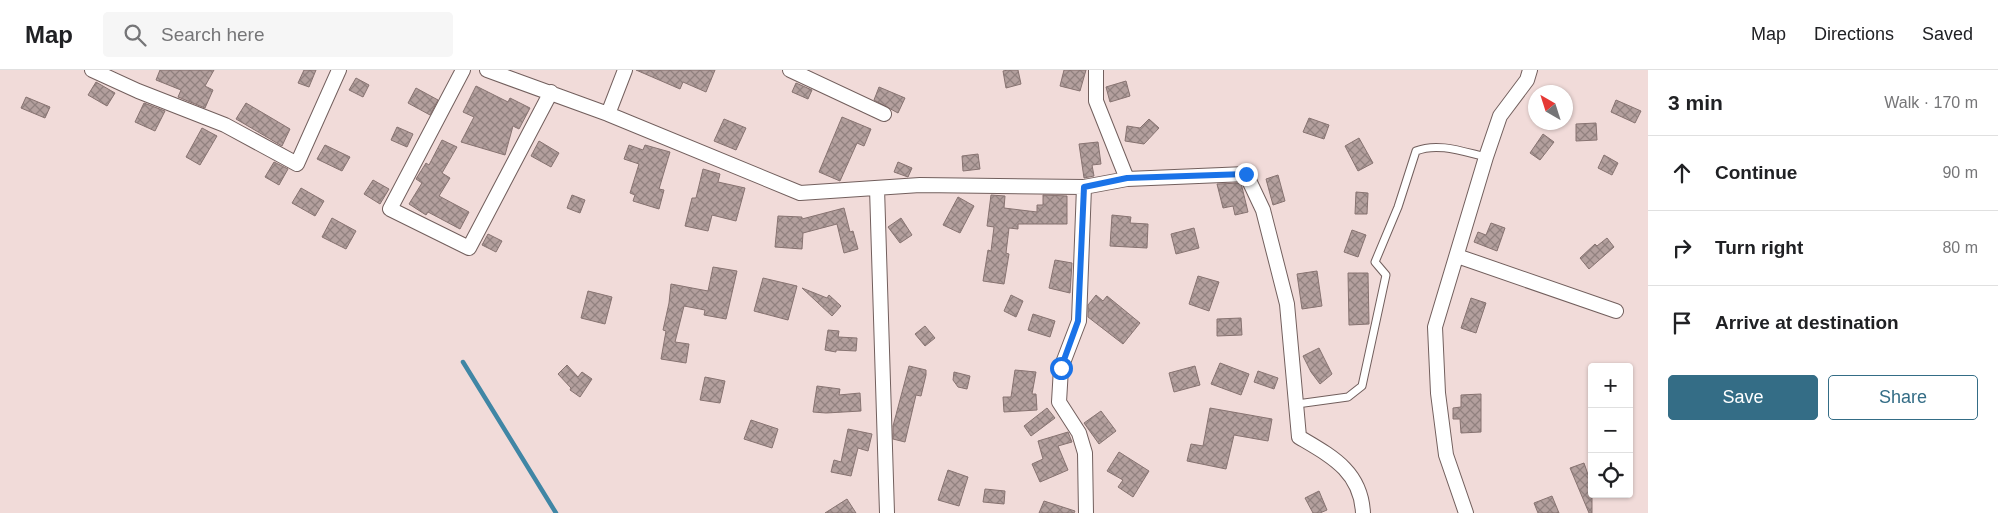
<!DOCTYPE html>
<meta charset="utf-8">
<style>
:root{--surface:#fff;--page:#f6f6f6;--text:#202124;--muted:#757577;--line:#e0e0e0;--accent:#346d86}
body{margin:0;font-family:Helvetica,sans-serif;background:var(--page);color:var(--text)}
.controls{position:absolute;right:15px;bottom:15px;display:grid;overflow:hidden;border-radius:5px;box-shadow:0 1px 4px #0004}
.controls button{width:45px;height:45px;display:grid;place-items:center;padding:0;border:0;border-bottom:1px solid var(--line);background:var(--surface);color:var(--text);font:25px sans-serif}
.compass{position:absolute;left:1528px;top:15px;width:45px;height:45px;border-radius:50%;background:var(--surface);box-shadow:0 1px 4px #0004;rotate:321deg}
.stop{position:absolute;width:15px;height:15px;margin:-11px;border:4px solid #1a73e8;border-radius:50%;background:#fff}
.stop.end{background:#1a73e8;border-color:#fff;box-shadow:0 1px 5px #0008}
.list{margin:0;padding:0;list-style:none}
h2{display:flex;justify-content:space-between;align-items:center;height:65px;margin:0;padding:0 20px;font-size:21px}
h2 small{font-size:16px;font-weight:400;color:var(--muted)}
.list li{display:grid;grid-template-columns:32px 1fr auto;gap:15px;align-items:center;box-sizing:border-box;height:75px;padding:0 20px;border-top:1px solid var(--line)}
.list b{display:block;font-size:19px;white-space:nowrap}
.list em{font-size:16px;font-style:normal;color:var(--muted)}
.actions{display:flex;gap:10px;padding:15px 20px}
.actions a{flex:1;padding:11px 0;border:1px solid var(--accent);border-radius:5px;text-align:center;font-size:18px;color:var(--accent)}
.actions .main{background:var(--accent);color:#fff}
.icon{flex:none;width:28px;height:28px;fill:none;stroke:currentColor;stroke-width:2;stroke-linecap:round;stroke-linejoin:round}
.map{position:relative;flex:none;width:1648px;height:443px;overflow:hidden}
header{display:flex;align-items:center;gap:30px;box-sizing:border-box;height:70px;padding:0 25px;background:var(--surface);border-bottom:1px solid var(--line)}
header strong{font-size:24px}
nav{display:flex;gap:28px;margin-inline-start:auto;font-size:18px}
.search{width:350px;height:45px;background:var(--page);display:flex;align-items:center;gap:12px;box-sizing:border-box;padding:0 18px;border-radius:5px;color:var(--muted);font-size:19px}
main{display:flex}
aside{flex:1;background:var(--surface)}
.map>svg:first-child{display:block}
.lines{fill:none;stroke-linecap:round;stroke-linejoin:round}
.stream{stroke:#4086a5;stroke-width:4.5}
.building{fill:url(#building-cross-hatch);stroke:#877371}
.lane-casing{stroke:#725f5d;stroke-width:9}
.street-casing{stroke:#725f5d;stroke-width:16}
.lane{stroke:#fff;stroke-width:7}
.street{stroke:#fff;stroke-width:14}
.route{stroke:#1a73e8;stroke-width:6}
</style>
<header>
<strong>Map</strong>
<div class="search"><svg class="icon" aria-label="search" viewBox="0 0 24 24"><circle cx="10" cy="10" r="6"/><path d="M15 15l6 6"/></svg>Search here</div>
<nav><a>Map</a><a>Directions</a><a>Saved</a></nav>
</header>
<main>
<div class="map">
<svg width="1648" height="443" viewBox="0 0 1648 443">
<defs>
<pattern id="building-cross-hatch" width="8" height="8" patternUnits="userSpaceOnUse" patternTransform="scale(1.25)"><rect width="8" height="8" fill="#b39f9d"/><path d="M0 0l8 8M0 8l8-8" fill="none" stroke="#91817f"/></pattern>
</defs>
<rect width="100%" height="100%" fill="#f1dbd9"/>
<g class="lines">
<path class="stream" d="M463,292l93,151"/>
</g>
<path class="building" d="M160,0h54l-9,16 8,4 -8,18 -27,-11 3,-7 -25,-10z
M304,0h12l-7,17 -11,-4z
M636,0h79l-9,22 -23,-10 -3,7z
M1008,0h10l3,14 -15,4 -3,-17z
M1064,0h22l-6,21 -20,-5z
M356,8l13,7 -6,12 -14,-7z
M1126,11l4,15 -20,6 -4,-15z
M96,12l19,11 -8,13 -19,-11z
M796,13l16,7 -4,9 -16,-7z
M476,16l32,16 2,-4 20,10 -11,21 -6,-3 -8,29 -44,-13 13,-25 -11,-5z
M879,17l26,11 -7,15 -24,-13z
M416,18l22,12 -8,15 -22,-12z
M26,27l24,10 -5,11 -24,-10z
M1616,30l25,11 -6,12 -24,-11z
M144,33l21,8 -10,20 -20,-9z
M246,33l44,26 -8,17 -46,-27z
M842,47l29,12 -7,17 -7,-3 -17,38 -21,-9z
M1309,48l20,7 -5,14 -21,-7z
M724,49l22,9 -10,22 -22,-9z
M1149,49l10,9 -15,16 -19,-3 2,-15 13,2z
M1596,53l1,17 -21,1v-17z
M397,57l16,7 -6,13 -16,-7z
M202,58l15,8 -17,29 -14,-8z
M1543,64l11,8 -14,18 -10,-7z
M1359,68l14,25 -15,8 -13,-25z
M442,70l15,7 -15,26 8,5 -11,18 30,16 -9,17 -32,-17 -2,3 -17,-11 13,-21 -6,-4 10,-16 3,2z
M539,71l20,12 -8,14 -20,-11z
M1098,72l3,22 -9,1 2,11 -10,2 -5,-34z
M325,75l25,12 -8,14 -25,-12z
M629,75l14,5 2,-5 25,7 -11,37 5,1 -5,19 -26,-8 2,-6 -5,-2 9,-29 -15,-5z
M978,84l2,15 -17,2 -1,-15z
M1604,85l14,8 -6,12 -14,-7z
M274,92l14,7 -9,16 -14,-8z
M898,92l14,6 -4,9 -14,-5z
M703,99l17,5 -2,8 27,6 -9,33 -24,-6 -4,16 -23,-5 7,-28h4z
M1278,105l7,26 -12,4 -7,-26z
M373,110l16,9 -9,15 -16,-10z
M1241,113l7,29 -13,3 -2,-9 -10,2 -6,-24z
M301,118l23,13 -9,15 -23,-13z
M1356,122l12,1 -1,21h-12z
M572,125l13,5 -5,13 -13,-5z
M991,125l14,1 -1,12 33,4v-7h6v-10l24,1v28h-49v5l-9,-1 -3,25 3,1 -5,30 -21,-3 5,-31 3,1 3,-24 -7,-1z
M958,127l16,9 -14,27 -17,-8z
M844,138l6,24 3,-1 5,18 -14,4 -7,-29 -34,9 -1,16 -27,-2 3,-31 24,1v2z
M1112,145l19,2 -1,6 18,1 -1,24 -37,-2z
M332,148l24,13 -10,18 -24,-12z
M901,148l11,17 -12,8 -12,-16z
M1491,153l14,5 -8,23 -23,-9 4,-10 8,3z
M1194,158l5,20 -23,6 -5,-20z
M1352,160l14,5 -8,22 -14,-5z
M488,164l14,7 -6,11 -14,-7z
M1607,168l7,9 -25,22 -9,-11 15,-14 2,2z
M1055,190l17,3 -2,30 -21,-5z
M713,197l24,4 -11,48 -22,-4 1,-5 -21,-4 -9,36 14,2 -3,19 -25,-4 5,-28 -3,-1 6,-27 2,-19 37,7z
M1317,201l5,35 -20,3 -5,-35z
M1348,203h20l1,51 -20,1z
M1198,206l21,6 -10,29 -20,-7z
M763,208l34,8 -9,34 -34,-9z
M802,218l25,10 2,-3 12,11 -9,10z
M588,221l24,6 -7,27 -24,-6z
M1011,225l12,6 -7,16 -12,-6z
M1096,225l7,6 4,-5 33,27 -17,21 -35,-27v-12z
M1471,228l15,5 -10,30 -15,-5z
M1033,244l22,7 -5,16 -22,-7z
M1241,248l1,17 -25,1v-17z
M925,256l10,12 -10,8 -10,-12z
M828,260l11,1 -1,6 19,1 -1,13 -20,-1v2l-11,-2z
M1319,278l13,26 -12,10 -9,-12 -8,-16z
M1220,293l29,11 -8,21 -30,-11z
M567,295l11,12 4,-5 10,7 -12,18 -10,-7 1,-2 -13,-14z
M909,296l17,4v5l-5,21 -5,-1 -11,47 -12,-3v-13z
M1195,296l5,19 -26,7 -5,-19z
M1015,300l21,2 -4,22h4l1,16 -33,2 -1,-15h8z
M1258,301l20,7 -4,11 -20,-7z
M954,302l16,4 -3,13 -9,-2 -5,-7z
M705,307l20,4 -5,22 -20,-3z
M817,316l23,3 -1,6 21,-2 1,18 -35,2 -13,-1z
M1481,324v38l-20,1 -1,-14h-7v-11l8,-1v-12z
M1047,338l8,10 -24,18 -7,-10z
M1210,338l62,11 -4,22 -34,-6 -8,34 -39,-8 4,-17 12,2z
M1101,341l15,20 -17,13 -15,-21z
M751,350l27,9 -6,19 -28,-9z
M848,359l24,5 -4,17 -10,-3 -7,28 -20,-4 3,-12 7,2z
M1068,362l4,10 -14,4 10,24 -28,12 -8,-18 11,-5 -5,-18z
M1119,382l30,19 -16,26 -15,-10 5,-7 -16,-9z
M1584,393l8,23v27h-3l-19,-45z
M948,400l20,7 -9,29 -21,-6z
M985,419l20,2 -1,13 -21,-2z
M1319,421l8,19 -7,3h-7l-8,-15z
M1552,426l7,17h-21l-4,-10z
M847,429l9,14h-31z
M1044,431l31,10 -1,2h-35z"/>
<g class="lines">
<g class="lane-casing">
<path id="lane" d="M1297,334l51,-7 14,-11 24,-111 -11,-13 23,-55 18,-56c22,-9 48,1 70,6"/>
</g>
<g class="street-casing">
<path id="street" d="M92,0l46,21 87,34 72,39 42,-94
M463,0l-73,139 79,39 82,-156
M487,0l121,44 192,79 120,-8 164,2 43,-8 119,-5 17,36 24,94 12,133c32,19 62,34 64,76
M790,0l94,44
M1096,0v31l31,78
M608,44l17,-44
M1084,117l-5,134 -18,47 -2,34 20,31 6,20 1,60
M877,118l10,325
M1457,186l159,55
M1466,443l-20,-58 -8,-62 -3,-66 51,-170 14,-41 27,-36 3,-10"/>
</g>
<use href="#lane" class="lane"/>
<use href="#street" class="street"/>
</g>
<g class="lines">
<path class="route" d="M1061,298l17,-47 6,-134 43,-9 119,-4"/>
</g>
</svg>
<div class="controls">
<button>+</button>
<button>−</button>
<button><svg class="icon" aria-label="locate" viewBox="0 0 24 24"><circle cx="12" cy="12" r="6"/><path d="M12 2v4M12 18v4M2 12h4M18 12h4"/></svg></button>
</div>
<svg class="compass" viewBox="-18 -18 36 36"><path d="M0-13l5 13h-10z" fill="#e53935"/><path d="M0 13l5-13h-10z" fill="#757577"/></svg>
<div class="stop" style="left:1061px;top:298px"></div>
<div class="stop end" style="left:1246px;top:104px"></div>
</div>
<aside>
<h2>3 min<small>Walk · 170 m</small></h2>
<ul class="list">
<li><svg class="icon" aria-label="ahead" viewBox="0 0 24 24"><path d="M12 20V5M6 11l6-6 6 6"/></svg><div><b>Continue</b></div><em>90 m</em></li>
<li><svg class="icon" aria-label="right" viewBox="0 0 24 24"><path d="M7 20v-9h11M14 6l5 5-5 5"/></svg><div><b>Turn right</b></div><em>80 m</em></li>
<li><svg class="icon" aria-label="arrive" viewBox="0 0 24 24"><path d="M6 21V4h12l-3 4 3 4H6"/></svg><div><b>Arrive at destination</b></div></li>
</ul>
<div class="actions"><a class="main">Save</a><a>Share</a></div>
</aside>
</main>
